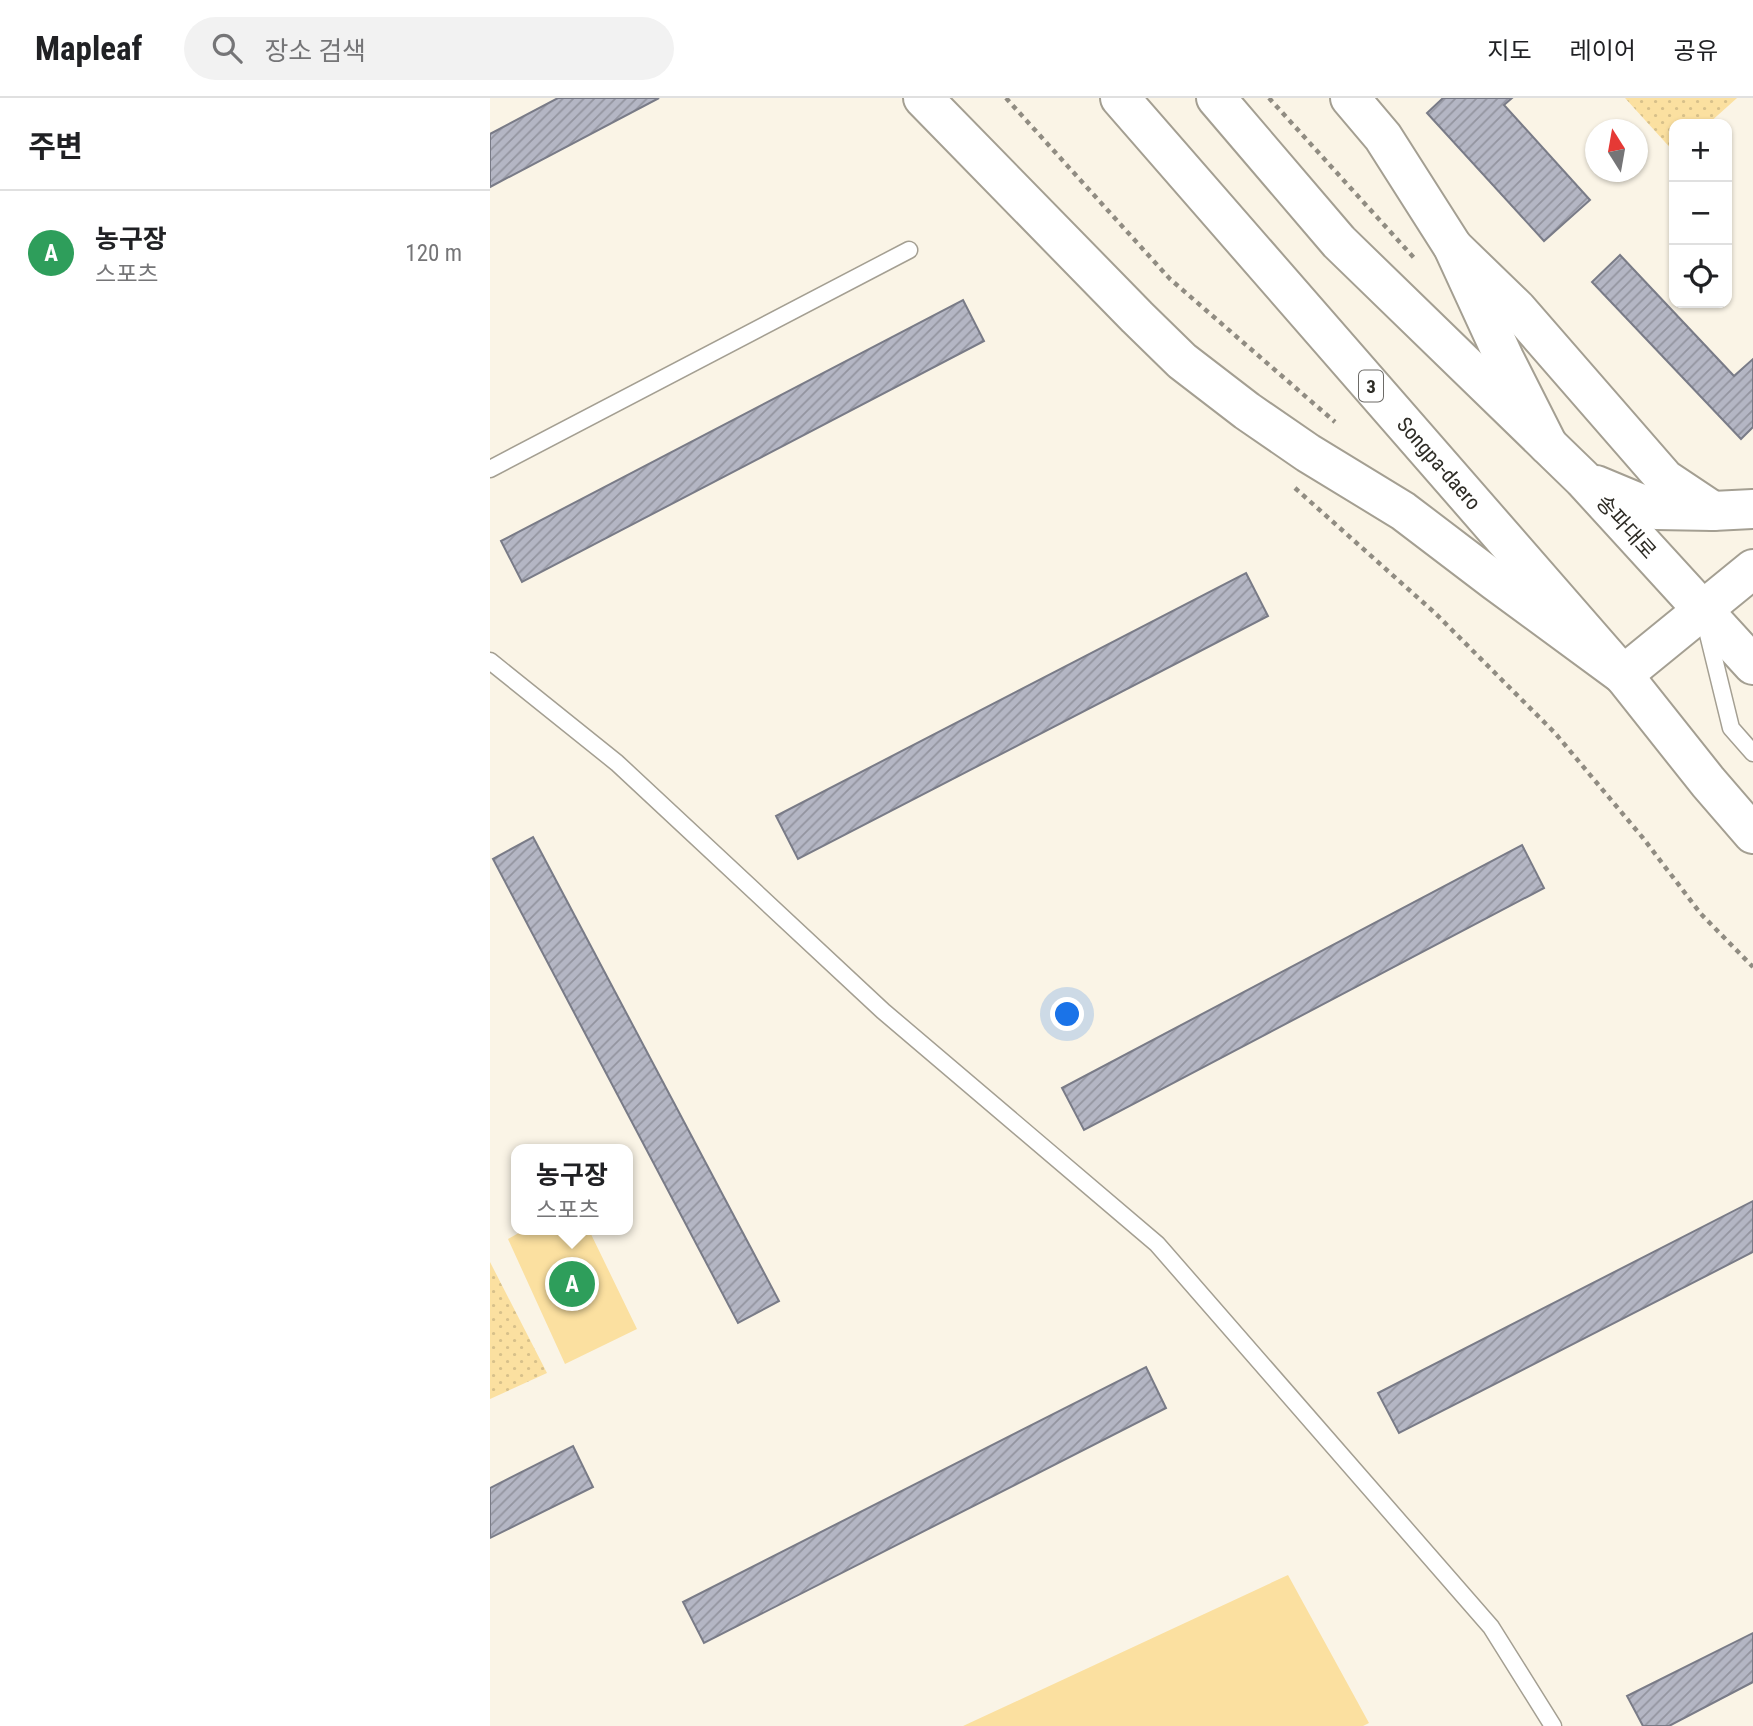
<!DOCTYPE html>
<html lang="ko">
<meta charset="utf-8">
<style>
:root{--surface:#fff;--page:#f2f2f2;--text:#202124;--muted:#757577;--line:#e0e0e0;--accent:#6566df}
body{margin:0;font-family:"Roboto Condensed","Noto Sans KR",sans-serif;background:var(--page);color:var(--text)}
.controls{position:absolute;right:21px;top:21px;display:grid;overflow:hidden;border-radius:14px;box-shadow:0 2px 5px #0004}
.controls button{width:63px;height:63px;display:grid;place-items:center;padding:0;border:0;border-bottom:2px solid var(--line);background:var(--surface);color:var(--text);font:35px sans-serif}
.compass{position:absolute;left:1095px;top:21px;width:63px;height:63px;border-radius:50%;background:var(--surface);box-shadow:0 2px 5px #0004;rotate:349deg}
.you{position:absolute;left:578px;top:917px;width:24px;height:24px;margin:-18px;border:5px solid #fff;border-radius:50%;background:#1a73e8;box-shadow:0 0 0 10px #1a73e833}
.badge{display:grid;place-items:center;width:46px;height:46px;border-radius:50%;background:var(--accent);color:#fff;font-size:23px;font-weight:700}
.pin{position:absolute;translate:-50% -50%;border:4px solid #fff;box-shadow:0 2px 7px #0006}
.popup{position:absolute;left:21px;top:1046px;width:122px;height:91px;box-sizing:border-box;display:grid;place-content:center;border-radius:14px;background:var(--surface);filter:drop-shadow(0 2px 5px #0005);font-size:23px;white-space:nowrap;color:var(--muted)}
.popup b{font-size:26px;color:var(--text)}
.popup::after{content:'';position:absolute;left:50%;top:100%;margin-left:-14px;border:14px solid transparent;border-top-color:var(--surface)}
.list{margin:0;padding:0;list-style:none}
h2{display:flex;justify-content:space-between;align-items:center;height:91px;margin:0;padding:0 28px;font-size:30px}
h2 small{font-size:23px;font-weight:400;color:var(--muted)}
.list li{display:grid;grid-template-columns:46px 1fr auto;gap:21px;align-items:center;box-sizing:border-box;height:126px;padding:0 28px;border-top:2px solid var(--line)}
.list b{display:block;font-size:26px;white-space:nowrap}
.list p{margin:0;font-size:23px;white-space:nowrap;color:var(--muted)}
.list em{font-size:23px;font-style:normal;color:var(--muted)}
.icon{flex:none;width:38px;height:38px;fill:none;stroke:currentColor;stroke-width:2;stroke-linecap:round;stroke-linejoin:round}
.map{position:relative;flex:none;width:1263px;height:1628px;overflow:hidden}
header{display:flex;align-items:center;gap:42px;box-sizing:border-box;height:98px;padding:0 35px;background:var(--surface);border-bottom:2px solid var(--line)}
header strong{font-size:33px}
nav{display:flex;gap:38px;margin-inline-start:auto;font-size:24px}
.search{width:490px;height:63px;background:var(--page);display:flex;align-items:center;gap:18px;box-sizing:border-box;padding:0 24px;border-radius:38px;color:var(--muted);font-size:26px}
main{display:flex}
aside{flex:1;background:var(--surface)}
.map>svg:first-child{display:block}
.grass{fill:url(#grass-dots)}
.pitch{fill:#fbe0a0}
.building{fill:url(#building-hatch);stroke:#797b87;stroke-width:2}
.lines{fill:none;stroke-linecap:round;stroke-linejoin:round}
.service-casing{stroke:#a49f92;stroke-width:19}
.tertiary-casing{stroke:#a49f92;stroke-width:42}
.primary-casing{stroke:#a49f92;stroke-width:42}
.trunk-casing{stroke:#a49f92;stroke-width:42}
.path{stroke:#908c82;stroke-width:4.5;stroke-dasharray:5 5;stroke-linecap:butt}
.service{stroke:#fff;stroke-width:16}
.tertiary{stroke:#fff;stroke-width:38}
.primary{stroke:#fff;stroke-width:38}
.trunk{stroke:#fff;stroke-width:38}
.labels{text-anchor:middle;stroke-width:5;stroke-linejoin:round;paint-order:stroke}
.shield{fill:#fff;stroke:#6d6b67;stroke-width:2}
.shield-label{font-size:19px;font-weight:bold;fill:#2e2c26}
.street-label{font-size:21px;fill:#2e2c26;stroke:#fff}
</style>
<header>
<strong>Mapleaf</strong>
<div class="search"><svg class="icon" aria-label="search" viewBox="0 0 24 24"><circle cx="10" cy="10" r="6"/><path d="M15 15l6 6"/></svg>장소 검색</div>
<nav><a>지도</a><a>레이어</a><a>공유</a></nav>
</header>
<main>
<aside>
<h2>주변<small></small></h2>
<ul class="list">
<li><span class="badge" style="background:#2e9e5b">A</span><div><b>농구장</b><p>스포츠</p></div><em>120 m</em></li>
</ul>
</aside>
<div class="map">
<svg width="1263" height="1628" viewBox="0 0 1263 1628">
<defs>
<pattern id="grass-dots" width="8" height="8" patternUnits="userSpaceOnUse" patternTransform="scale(1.75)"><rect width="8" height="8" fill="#fbe0a0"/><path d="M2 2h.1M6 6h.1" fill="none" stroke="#d7c08a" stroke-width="1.8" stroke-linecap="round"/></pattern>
<pattern id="building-hatch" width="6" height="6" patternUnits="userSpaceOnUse" patternTransform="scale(1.75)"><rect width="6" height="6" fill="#b4b6c4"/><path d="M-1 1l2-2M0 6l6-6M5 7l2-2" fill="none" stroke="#93949f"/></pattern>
</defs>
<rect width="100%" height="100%" fill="#faf4e6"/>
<path class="grass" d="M1135,0h112l-29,26h-34v28z
M0,1164l57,111 -57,26z"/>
<path class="pitch" d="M34,1132h65l48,99 -72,35 -57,-125z
M798,1477l81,148 -6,3h-400z"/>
<path class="building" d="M68,0h101l-169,89v-53z
M953,0h69l-8,7 86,95 -46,41 -117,-128z
M1130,157l114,121 19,-17v68l-12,12 -149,-157z
M473,202l21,41 -462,241 -21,-41z
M756,475l22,43 -470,243 -22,-43z
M43,739l246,464 -41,22 -245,-464z
M1032,747l22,43 -460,242 -22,-42z
M1263,1103v51l-354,181 -21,-40z
M656,1269l20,41 -462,235 -21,-41z
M83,1348l20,41 -103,51v-50z
M1263,1535v49l-84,44h-26l-16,-30z"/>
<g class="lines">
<g class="service-casing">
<path id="service" d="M0,371l419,-219
M1217,532l24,98 22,25
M0,563l127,102 266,248 274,233 334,383 62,99"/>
</g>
<g class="tertiary-casing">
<path id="tertiary" d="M1133,577l130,-106"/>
</g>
<g class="primary-casing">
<g id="primary">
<path id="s1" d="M630,0l503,577 85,107 45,52"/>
<path d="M726,0l123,144 244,237 170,186"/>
<path d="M963,149l64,62 148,170 48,32"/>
<path d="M1106,387l60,25 57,1 40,-2"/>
</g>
</g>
<g class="trunk-casing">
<path id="trunk" d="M433,0l214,219 45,44 65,50 61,42 95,58 92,70 128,94
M860,0l33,39 70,110 51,111 44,87"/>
</g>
<path class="path" d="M516,0l164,181 165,143
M779,0l146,161
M805,390l140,125 120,120 88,105 58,76 52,53"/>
<use href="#service" class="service"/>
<use href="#tertiary" class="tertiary"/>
<use href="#primary" class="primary"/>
<use href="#trunk" class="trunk"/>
</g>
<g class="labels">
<rect class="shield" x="869" y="272.5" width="24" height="31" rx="5"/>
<g class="shield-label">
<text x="881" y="295">3</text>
</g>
<g class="street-label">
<text dy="7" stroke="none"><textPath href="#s1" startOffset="485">Songpa-daero</textPath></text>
<text transform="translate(1136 429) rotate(48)" y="7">송파대로</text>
</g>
</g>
</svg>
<div class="controls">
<button>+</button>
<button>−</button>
<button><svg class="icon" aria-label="locate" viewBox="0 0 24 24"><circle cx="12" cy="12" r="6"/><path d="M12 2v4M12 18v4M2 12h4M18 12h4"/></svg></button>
</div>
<svg class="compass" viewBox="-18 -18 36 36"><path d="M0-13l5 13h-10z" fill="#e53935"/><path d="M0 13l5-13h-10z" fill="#757577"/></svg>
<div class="you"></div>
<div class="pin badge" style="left:82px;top:1186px;background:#2e9e5b">A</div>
<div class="popup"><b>농구장</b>스포츠</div>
</div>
</main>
